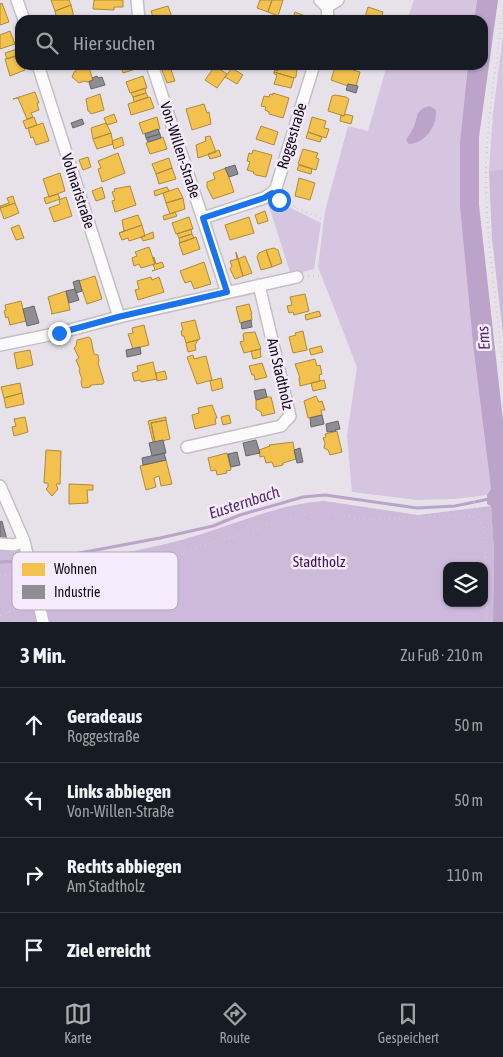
<!DOCTYPE html>
<html lang="de">
<meta charset="utf-8">
<style>
:root{--surface:#171b24;--page:#20242c;--text:#f1f3f6;--muted:#9ea1a6;--line:#363941;--accent:#adacb1}
body{margin:0;font-family:"Asap Condensed",sans-serif;background:var(--page);color:var(--text)}
.controls{position:absolute;right:15px;bottom:15px;display:grid;overflow:hidden;border-radius:10px;box-shadow:0 1px 4px #0004}
.controls button{width:45px;height:45px;display:grid;place-items:center;padding:0;border:0;border-bottom:1px solid var(--line);background:var(--surface);color:var(--text);font:25px sans-serif}
.stop{position:absolute;width:15px;height:15px;margin:-11px;border:4px solid #1a73e8;border-radius:50%;background:#fff}
.stop.end{background:#1a73e8;border-color:#fff;box-shadow:0 1px 5px #0008}
.list{margin:0;padding:0;list-style:none}
h2{display:flex;justify-content:space-between;align-items:center;height:65px;margin:0;padding:0 20px;font-size:21px}
h2 small{font-size:16px;font-weight:400;color:var(--muted)}
.list li{display:grid;grid-template-columns:32px 1fr auto;gap:15px;align-items:center;box-sizing:border-box;height:75px;padding:0 20px;border-top:1px solid var(--line)}
.list b{display:block;font-size:19px;white-space:nowrap}
.list p{margin:0;font-size:16px;white-space:nowrap;color:var(--muted)}
.list em{font-size:16px;font-style:normal;color:var(--muted)}
.icon{flex:none;width:28px;height:28px;fill:none;stroke:currentColor;stroke-width:2;stroke-linecap:round;stroke-linejoin:round}
.map{position:relative;flex:none;width:503px;height:622px;overflow:hidden}
.search{position:absolute;background:var(--surface);box-shadow:0 1px 4px #0004;left:15px;right:15px;top:15px;height:55px;display:flex;align-items:center;gap:12px;box-sizing:border-box;padding:0 18px;border-radius:15px;color:var(--muted);font-size:19px}
.sheet{height:365px;background:var(--surface)}
nav{display:flex;justify-content:space-around;align-items:center;box-sizing:border-box;height:70px;border-top:1px solid var(--line);background:var(--surface);font-size:14px;color:var(--muted)}
nav a{display:grid;justify-items:center;gap:2px}
nav .on{color:var(--accent)}
.map>svg:first-child{display:block}
.green{fill:#d6c5e0}
.forest{fill:#cdb9da;fill-rule:evenodd}
.water{fill:#bba3ca}
.homes{fill:#f2c14e;stroke:#ae8a3b}
.industry{fill:#8d8d92;stroke:#67666b}
.lines{fill:none;stroke-linecap:round;stroke-linejoin:round}
.stream{stroke:#bba3ca;stroke-width:3}
.minor-casing{stroke:#c3bfc5;stroke-width:14}
.path{stroke:#cecccf;stroke-width:2;stroke-dasharray:1 4;stroke-linecap:butt}
.minor{stroke:#fbfbfc;stroke-width:11}
.route{stroke:#1a73e8;stroke-width:6}
.labels{text-anchor:middle;stroke-width:5;stroke-linejoin:round;paint-order:stroke}
.street-label{font-size:15px;fill:#0e0b10;stroke:#f5ebfc}
.park-label{font-size:15px;fill:#421757;stroke:#f5ebfc}
.water-label{font-size:16px;font-style:italic;fill:#552b6b;stroke:#f5ebfc}
.key{fill:#f5ebfc;stroke:#b0a8b5;stroke-width:1}
.key-label{font-size:14px;fill:#0e0b10}
</style>
<div class="map">
<svg width="503" height="622" viewBox="0 0 503 622">
<rect width="100%" height="100%" fill="#e7e2ea"/>
<path class="green" d="M414,0h63l-3,20h-67z
M503,35v134l-14,2 4,-57z
M387,65h81l-8,77v65l13,137 18,145 -4,6 -32,4 -38,1 -65,-8 -5,-56 10,-69 -39,-100 7,-56 23,-85 20,5z
M275,200l46,23 -7,46 -23,6 -23,-72z"/>
<path class="forest" d="M503,169v166l-11,-96 -3,-68z
M324,501l94,14 73,-9 3,47 -1,69h-493v-73h20l5,22c54,-10 108,-18 160,-32 46,-13 92,-35 139,-38zM447,566h37v37h-37z"/>
<path class="water" d="M477,0h21l-19,137v68l24,216v201h-10l1,-69 -3,-47 -4,-2v-9l4,-6 -18,-145 -13,-137v-65l8,-77h15v-45h-9z
M430,106l6,4c1,16 -10,33 -27,34l-3,-4 8,-13 4,-14 5,-5z"/>
<path class="homes" d="M51,0h18l2,5 -16,6z
M94,0h29v7h-9v3l-21,-1z
M260,0h12l-4,12 -11,-4z
M272,0h11l-5,16 -10,-4z
M2,3l7,19 -9,3v-21z
M71,5l3,12 -10,3h-7l-2,-9z
M168,6l4,11 -8,3h-10l-3,-9z
M368,7l15,5 -2,8h-17z
M295,12l15,6v2h-18z
M10,31l5,13 -15,5v-14z
M17,49l2,6 -12,4 -2,-6z
M19,55l1,10h3l2,5 -15,6 -5,-17z
M79,65h9l5,15 -6,2 -3,-1 -5,2 -7,-6 2,-5 2,-1v-5z
M120,65h18l1,3 -16,5z
M280,65h9l8,3 -1,9 -2,1 -20,-6 1,-2 3,1z
M339,65h15l-1,5 7,2 -4,14 -8,-2v2l-17,-6 4,-13 3,1z
M215,66l12,8 -10,14 -12,-8z
M170,67l5,14 -8,2 -5,-13z
M232,68l11,7 -6,9 -12,-7z
M274,72l20,6 -3,10 -17,-4 3,-9 -3,-1z
M143,76l4,12 -17,5 -4,-11z
M145,88l1,5 -13,4 -2,-4z
M35,92l4,11h-2l2,7 -8,3 2,4 -6,2 -9,-21 -5,1z
M146,93l2,4 -14,5 -1,-5z
M273,93l16,5 -6,20 -14,-4v-2l-4,-2 1,-3 -5,-1 3,-10 5,1 1,-3 3,1z
M100,94l4,16 -13,4 -2,-3h-1l-2,-12z
M335,95l11,2 3,2 -5,17 -16,-5 4,-15z
M150,97l4,11 -23,7 -3,-11z
M204,104l3,9 2,-1 2,12 -19,6 -6,-21z
M114,114l3,8 -10,3 -3,-7z
M345,114l8,2 -2,8 -11,-3 1,-6 3,1z
M34,117l3,8 -11,4 -3,-8z
M157,117l3,12 -17,5 -4,-11z
M312,117l14,4 -2,7 5,1 -3,9 -18,-6z
M43,123l6,18 -13,4 -3,-8 -2,1 -3,-10z
M106,123l5,10 -18,6 -2,-11z
M261,126l17,6 -4,13 -18,-6z
M308,132l14,5 -2,5 -14,-4z
M111,133l2,11 -16,5 -4,-10z
M210,136l6,16 -18,6 -2,-13 10,-4 -1,-4z
M122,137l2,8 -10,4 -2,-8z
M163,137l4,12 -17,5 -4,-11z
M303,149l15,4 -2,5 3,1 -3,11 -18,-6z
M219,150l2,6 -11,3 -2,-5z
M253,150l19,5 -6,22 -10,-2 -3,-2 1,-1 -7,-2 3,-8 -3,-1 2,-8 3,1z
M118,153l7,20 -23,9 -4,-13 3,-1 -3,-7z
M88,157l3,10 -8,3 -4,-10z
M169,158l3,10 -16,6 -4,-10z
M299,165l13,4 -1,5 -14,-4z
M172,168l4,11 -17,5 -3,-10z
M226,168l8,24 -21,7 -6,-12v-5l8,-3 -2,-6z
M60,173l5,18 -16,6 -6,-18z
M299,178l16,5 -5,17 -15,-4z
M130,186l6,19 -21,7 -3,-11 3,-1 -3,-8 3,-1 -1,-2z
M102,187l3,11 -9,3 -4,-10z
M167,187l2,4 -14,5 -1,-5z
M178,188l5,10 -17,5 -3,-10z
M58,194l2,5 -14,5 -2,-6z
M13,196l2,7 -15,5v-2l9,-3 -2,-5z
M66,197l6,19 -18,6 -5,-14 11,-4 -1,-4z
M183,198l2,11 -15,5 -4,-11z
M15,203l4,10 -15,6 -4,-11z
M265,211l3,10 -10,3 -3,-9z
M175,212l2,4 -13,4 -1,-4z
M138,215l4,10 -23,8 5,-2 -2,-11z
M189,217l4,12 -17,5 -4,-11z
M249,217l5,16 -24,7 -5,-15z
M19,225l5,13 -8,2 -5,-12z
M142,225l3,11 -16,5 -1,-3 -6,2 -3,-7z
M191,229l1,5 -13,4 -2,-4z
M153,232l1,6 -11,3 -2,-4z
M192,234l2,4 -14,5 -1,-5z
M196,237l4,12 -17,6 -4,-12z
M149,247l6,17 -14,4 -2,-4 -5,2 -2,-8 5,-2 -2,-4z
M274,248l4,2 4,13 -10,4 -6,-17z
M266,250l6,17 -11,3 -4,-13 2,-4z
M236,252l2,7 7,-3 7,17 -9,3z
M236,253l7,23 -8,3 -5,-10 2,-3 -2,-5 7,-2z
M154,257l2,7 6,-2 2,5 -12,4 3,-1 -2,-6h2l-2,-6z
M204,262l7,22 -17,5 -3,-8 -6,2 -5,-12z
M95,276l7,23 -15,5 -8,-23z
M151,277l1,3 7,-3 5,15 -26,8 -3,-10 4,-1 -2,-8z
M66,291l4,19 -19,4 1,-1 -4,-16z
M305,294l4,17 -15,4 -1,-3 -4,1 -2,-7 5,-1 -2,-8z
M21,301l5,20 -16,4 -2,-8 -2,1 -2,-7 2,-1 -1,-5z
M249,304l3,10h-1l1,6 -12,3 -4,-16z
M319,311l2,5 -15,4 -1,-5z
M195,320l5,19 -14,4 -2,-7h-2l-1,-5 2,-1 -2,-7z
M144,325l5,20 -16,4 -5,-15 5,-1 -1,-5z
M303,331l4,19 -14,3 -4,-16 7,-2 -1,-2z
M255,332l6,17 -17,4 -4,-11 4,-1 -1,-6 1,-2z
M89,337l2,2 3,15 4,1 1,6 -1,2 6,19 -1,2 -12,1 -1,2 -6,1 -2,-1 -1,-6 1,-2 -3,-8 1,-2 -4,-9 3,-2 -5,-10 2,-2 1,-6z
M198,340l-3,5 1,5 -8,2 -2,-9z
M321,346l2,6 -12,3 -2,-6z
M260,349l1,8 -8,2 -2,-8z
M30,350l3,15 -16,4 -3,-16z
M193,355l1,4 12,-3 6,24 -15,4 -10,-27z
M315,359l2,7 3,-1 2,9 -3,1 1,6 -20,5 -1,-8h1l-5,-14z
M153,362l4,17 -16,3 -1,-2 -6,1 -2,-8 6,-2 -1,-5z
M262,363l5,14 -12,3 -1,-5h-2l-3,-9z
M165,371l2,8 -10,2 -1,-8z
M221,378l2,10 -11,3 -2,-10z
M324,380l2,8 -13,3 -2,-8z
M20,383l2,10 -18,5 -3,-11z
M22,393l2,11 -18,4 -2,-10z
M316,396l3,6 3,-1 3,9h-4l1,5 -14,3 -4,-17z
M267,397h4l4,16 -13,3 -1,-4 -5,-3v-9z
M212,405l5,13 -2,1 1,5 -21,5 -3,-14 7,-2 -1,-5z
M229,415l2,8 -8,2 -2,-8z
M25,417l3,15 -14,4 -2,-9 4,-1 -2,-7z
M166,417v3l-15,3 4,19h-2l-5,-21z
M166,420l4,19 -17,4 2,-1 -4,-19z
M337,431l5,21 -12,3 -2,-5 -4,-2 1,-5 -2,-5 3,-1 -1,-3z
M293,442l3,17 -13,4v2l-9,2 -2,-5 -6,1 -2,-7 -4,1 -1,-7 11,-4 -1,-1z
M46,450l15,1 -1,33h-4l2,5 -6,7 -6,-7 2,-2v-4h-4z
M227,453l4,17 -5,1 1,2 -10,2 -1,-5 -5,1 -3,-13z
M166,460l6,24 -11,2 -2,-10 -5,2 2,9 -10,3 -6,-24z
M69,484l24,1v5h-6l1,13 -19,1z"/>
<path class="industry" d="M97,76l1,2 4,-1 3,8 -14,4 -2,-7 4,-2 -1,-2z
M348,84l10,2 -2,7 -10,-3z
M82,119l2,5 -11,4 -2,-5z
M158,129l2,5 -14,4 -1,-4z
M160,134l1,4 -13,4 -2,-4z
M235,165l3,9 -9,3 -4,-9z
M79,280l3,11 -6,2 -3,-11z
M75,289l4,11 -10,3 -3,-12z
M34,306l5,17 -12,3 -4,-17z
M251,320l1,7 -10,2 -1,-6z
M140,347l1,7 -14,3 -1,-7z
M265,389l2,8 -11,3 -2,-9z
M322,415l2,9 -13,3 -1,-9z
M338,421l2,8 -5,1 1,1 -9,1 -1,-8z
M163,440l3,13 -14,3 -3,-13z
M256,440l4,13 -14,3 -3,-13z
M300,448l3,14 -6,1 -3,-13z
M237,452l3,13 -9,2 -3,-13z
M164,453l2,7 -23,5 -1,-7z
M2,521l5,19 -7,-1v-17z"/>
<g class="lines">
<path class="stream" d="M0,562l42,-2 118,-22 53,-12 27,-11 63,-18 22,-2 92,13 38,-2 34,-7"/>
<g class="minor-casing">
<path id="minor" d="M17,0l7,20
M137,0l2,20
M320,0l7,7 1,13
M327,7l11,-7
M38,65l81,252
M152,65l75,227
M203,218l61,-20 8,-5 4,-5 38,-123
M0,345l59,-12 60,-16 178,-40
M187,447l94,-21 9,-10 -31,-131
M0,486l24,55 19,81
M0,544l14,1 10,-4"/>
</g>
<path class="path" d="M503,13c-7,53 -16,106 -17,159 0,65 10,130 17,194
M279,200l75,33 31,23 18,19 22,30 12,19 17,39 15,44 6,110
M296,268l-5,-15 4,-25 11,-16
M303,268l8,-3v-4
M308,276c36,-2 72,8 106,16
M43,573l64,-10 67,-6 33,-13 29,-8 44,-15 37,-10 45,8 55,-1 45,-3 13,2 8,7 3,36 1,62
M0,576l21,-1
M7,612l8,10
M0,615l28,-11"/>
<use href="#minor" class="minor"/>
</g>
<g class="lines">
<path class="route" d="M59,333l59,-16 109,-25 -24,-74 61,-20 8,-5 7,7"/>
</g>
<g class="labels">
<g class="street-label">
<text transform="translate(292 136) rotate(-73)" y="5">Roggestraße</text>
<text transform="translate(180 150) rotate(72)" y="5">Von-Willen-Straße</text>
<text transform="translate(78 191) rotate(72)" y="5">Volmaristraße</text>
<text transform="translate(280 374) rotate(77)" y="5">Am Stadtholz</text>
</g>
<g class="park-label">
<text x="319" y="567">Stadtholz</text>
</g>
<g class="water-label">
<text transform="translate(483 338) rotate(-95)" y="6">Ems</text>
<text transform="translate(244 502) rotate(-18)" y="6">Eusternbach</text>
</g>
</g>
<rect x="12" y="552" width="166" height="58" rx="8" class="key"/>
<rect x="22" y="563" width="23" height="13" fill="#f2c14e"/>
<rect x="22" y="585" width="23" height="14" fill="#8d8d92"/>
<g class="key-label">
<text x="54" y="574">Wohnen</text>
<text x="54" y="597">Industrie</text>
</g>
</svg>
<div class="controls">
<button><svg class="icon" aria-label="layers" viewBox="0 0 24 24"><path d="M12 4l9 5-9 5-9-5zM3 14l9 5 9-5"/></svg></button>
</div>
<div class="stop" style="left:279px;top:200px"></div>
<div class="stop end" style="left:59px;top:333px"></div>
<div class="search"><svg class="icon" aria-label="search" viewBox="0 0 24 24"><circle cx="10" cy="10" r="6"/><path d="M15 15l6 6"/></svg>Hier suchen</div>
</div>
<section class="sheet">
<h2>3 Min.<small>Zu Fuß · 210 m</small></h2>
<ul class="list">
<li><svg class="icon" aria-label="ahead" viewBox="0 0 24 24"><path d="M12 20V5M6 11l6-6 6 6"/></svg><div><b>Geradeaus</b><p>Roggestraße</p></div><em>50 m</em></li>
<li><svg class="icon" aria-label="left" viewBox="0 0 24 24"><path d="M17 20v-9H6M10 6l-5 5 5 5"/></svg><div><b>Links abbiegen</b><p>Von-Willen-Straße</p></div><em>50 m</em></li>
<li><svg class="icon" aria-label="right" viewBox="0 0 24 24"><path d="M7 20v-9h11M14 6l5 5-5 5"/></svg><div><b>Rechts abbiegen</b><p>Am Stadtholz</p></div><em>110 m</em></li>
<li><svg class="icon" aria-label="arrive" viewBox="0 0 24 24"><path d="M6 21V4h12l-3 4 3 4H6"/></svg><div><b>Ziel erreicht</b></div></li>
</ul>
</section>
<nav>
<a class="on"><svg class="icon" aria-label="map" viewBox="0 0 24 24"><path d="M3 6l6-2 6 2 6-2v14l-6 2-6-2-6 2zM9 4v14M15 6v14"/></svg>Karte</a>
<a><svg class="icon" aria-label="directions" viewBox="0 0 24 24"><path d="M12 3l9 9-9 9-9-9zM9 14v-3h6M13 9l2 2-2 2"/></svg>Route</a>
<a><svg class="icon" aria-label="saved" viewBox="0 0 24 24"><path d="M7 4h10v16l-5-4-5 4z"/></svg>Gespeichert</a>
</nav>
